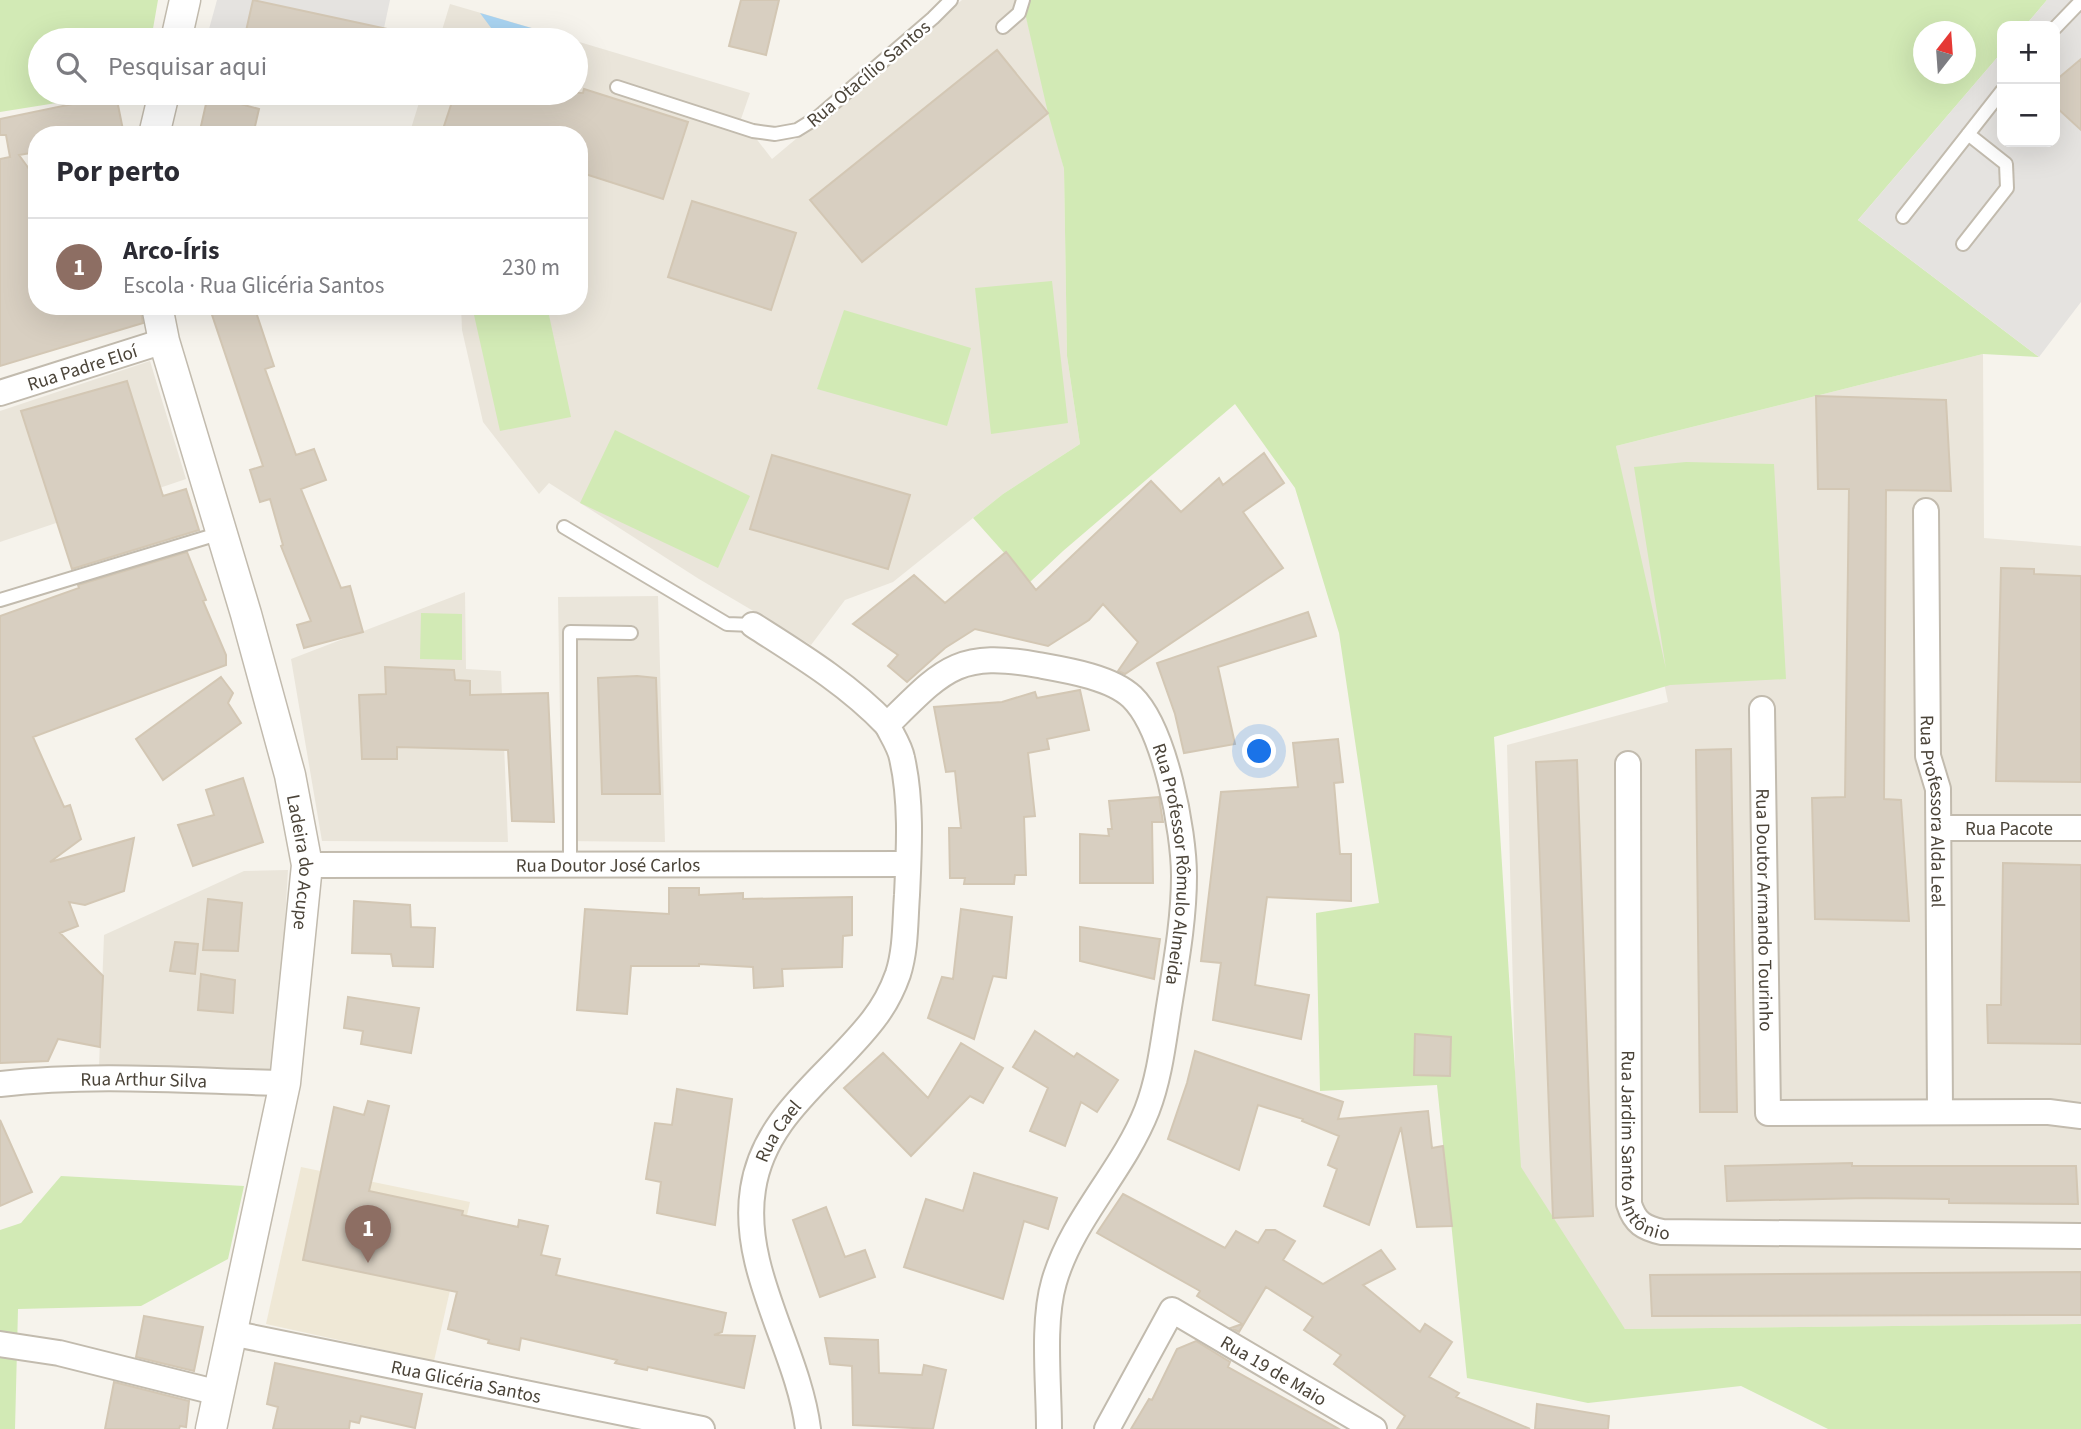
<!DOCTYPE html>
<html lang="pt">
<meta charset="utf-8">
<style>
:root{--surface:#fff;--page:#f2f2f3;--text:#2b2b33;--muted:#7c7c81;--line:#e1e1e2;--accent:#fc3f1d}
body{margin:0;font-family:"Source Sans 3",sans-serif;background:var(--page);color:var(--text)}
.controls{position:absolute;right:21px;top:21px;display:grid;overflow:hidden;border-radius:14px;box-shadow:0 7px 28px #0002}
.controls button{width:63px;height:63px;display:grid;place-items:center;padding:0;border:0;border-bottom:2px solid var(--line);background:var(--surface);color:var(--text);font:35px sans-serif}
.compass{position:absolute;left:1913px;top:21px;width:63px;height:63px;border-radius:50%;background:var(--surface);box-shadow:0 7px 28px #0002;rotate:17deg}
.you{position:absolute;left:1260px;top:752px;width:24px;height:24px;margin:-18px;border:5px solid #fff;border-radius:50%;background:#1a73e8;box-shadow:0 0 0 10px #1a73e833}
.badge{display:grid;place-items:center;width:46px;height:46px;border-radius:50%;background:var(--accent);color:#fff;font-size:23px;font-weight:700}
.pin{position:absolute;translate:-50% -58px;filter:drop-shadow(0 2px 4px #0008)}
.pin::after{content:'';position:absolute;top:37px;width:24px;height:21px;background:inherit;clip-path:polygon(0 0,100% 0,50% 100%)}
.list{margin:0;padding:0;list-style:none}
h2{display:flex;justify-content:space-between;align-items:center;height:91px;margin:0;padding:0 28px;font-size:30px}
h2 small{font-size:23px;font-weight:400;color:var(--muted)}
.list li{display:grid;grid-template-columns:46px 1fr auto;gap:21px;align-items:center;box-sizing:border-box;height:98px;padding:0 28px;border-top:2px solid var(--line)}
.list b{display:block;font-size:26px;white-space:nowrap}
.list p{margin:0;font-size:23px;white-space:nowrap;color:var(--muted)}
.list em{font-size:23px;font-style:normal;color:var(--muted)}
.icon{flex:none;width:38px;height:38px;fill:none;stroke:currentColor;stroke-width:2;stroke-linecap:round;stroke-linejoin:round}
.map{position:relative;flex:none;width:2081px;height:1429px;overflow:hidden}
.search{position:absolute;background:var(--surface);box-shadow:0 7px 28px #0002;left:28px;top:28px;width:560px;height:77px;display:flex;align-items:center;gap:18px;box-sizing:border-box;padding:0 24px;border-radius:38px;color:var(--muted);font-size:26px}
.panel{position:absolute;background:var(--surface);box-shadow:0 7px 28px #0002;left:28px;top:126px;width:560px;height:189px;border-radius:28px}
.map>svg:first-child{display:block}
.residential{fill:#eae5da}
.education{fill:#efe8d6}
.green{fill:#d2eab5;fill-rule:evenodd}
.parking{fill:#e5e3e0}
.water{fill:#a9d4f2}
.building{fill:#d8cfc1;stroke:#d3c7b4;stroke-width:2}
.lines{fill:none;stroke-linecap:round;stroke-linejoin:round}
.service-casing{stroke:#c2bbae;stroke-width:16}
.minor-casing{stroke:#c2bbae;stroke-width:28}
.tertiary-casing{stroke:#c2bbae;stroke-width:33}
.service{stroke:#fff;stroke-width:12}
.minor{stroke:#fff;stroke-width:24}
.tertiary{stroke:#fff;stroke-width:30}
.labels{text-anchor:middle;stroke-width:5;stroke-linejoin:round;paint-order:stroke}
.street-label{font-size:19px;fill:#4b4439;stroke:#fff}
</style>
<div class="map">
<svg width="2081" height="1429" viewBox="0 0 2081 1429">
<rect width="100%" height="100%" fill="#f6f3ec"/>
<path class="residential" d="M962,0h60l42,169 3,187 13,88 -77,50 -110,88 -48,18 -34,45 -112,-66 -150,-96 -10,11 -56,-72 -21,-92 -1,-24h118v-171h-170l13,-42h154v-52l174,52 -9,26 31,40z
M450,4l123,36h-134z
M1983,354l1,184 97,8v778l-456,5 -107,-134 -11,-450 161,-43 -52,-256z
M150,361l36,118 -186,63v-131z
M465,592l1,77 35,2 7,171 -186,-1 -31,-182z
M658,596l7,246 -103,-1 -4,-244z
M288,870l-12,202 -177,-5 5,-132 140,-64z"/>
<path class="education" d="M301,1167l169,35 -36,159 -168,-37z"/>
<path class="green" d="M0,0h158l-7,40h-111v53h79l-119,19z
M1022,0h1025l-22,26h-23v26l-144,168 181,137 -56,-3 -367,92 50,223 -32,-202 52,-5 88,2 12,215 -116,6 -176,52 27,430 104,162 456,-5v105h-253l-87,-43 -153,17 -121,-25 -30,-293 -117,6 -4,-178 63,-10 -40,-270 -44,-145 -60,-84 -172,147 -33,31 -57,-64 30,-24 77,-50 -13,-88 -3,-187 -16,-56zM1924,32h42v42h-42z
M1052,281l16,142 -77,11 -16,-146z
M472,306h75l24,111 -71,14z
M844,310l127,38 -24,78 -130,-37z
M615,430l135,66 -32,72 -138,-65z
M421,613l41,1v46l-42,-1z
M61,1176l183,10 -16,73 -87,47 -123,3 -3,120h-15v-199l21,-7z"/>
<path class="parking" d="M217,0h173l-6,28 -131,-28 -9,40h-38z
M2047,0h34v302l-42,55 -181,-137 144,-168v90h53v-116h-30z"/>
<path class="water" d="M480,13l93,27h-73z"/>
<path class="building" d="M253,0l139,30 -2,10h-146z
M741,0h38l-13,55 -37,-9z
M997,50l51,63 -186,149 -52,-62z
M2081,59v71l-26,-24v-25z
M584,89l104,33 -25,77 -84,-27v-37h-117l-19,-6 12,-36h128z
M116,95l8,40h-87v17l-18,3 18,25v126h103l3,17 -143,43v-207l10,-2 -4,-22h-6v-16z
M208,95l51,14 -6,26h-54z
M692,201l104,32 -25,77 -103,-33z
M209,306h45l20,60 -9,3 31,86 18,-6 12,31 -25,9 40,99 9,-2 13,46 -59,16 -7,-23 14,-4 -30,-75 2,-1 -13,-46 -10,3 -10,-32 13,-4z
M127,381l36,115 23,-7 13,41 -127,39 -51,-158z
M1816,396l130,4 5,91 -65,-1 -2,309 17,1 8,121 -94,-2 -3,-121 33,-1 4,-308h-31z
M1264,453l20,30 -41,29 40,56 -158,106 -7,-3 20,-29 -35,-38 -14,16 -41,26 -73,-17 -30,19 -38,34 -19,-16 10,-11 -45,-31 61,-49 31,28 61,-51 30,38 115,-109 30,31 38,-34 4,7z
M772,455l138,40 -22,74 -138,-40z
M187,552l19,48 -3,1 23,54v10l-193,72 31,70 6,-2 11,34 -31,23 84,-24 -10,53 -39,14 -16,-3 9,24 -18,7 43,43 -3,71 -42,-8 -10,22 -48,2v-447l79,-28 -1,-3z
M2001,568l33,1v5l47,2v206l-85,-1z
M1308,612l8,24 -98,31 17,77 -51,9 -9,-39 -18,-51z
M385,667l69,3 1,10 15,1v14l78,-2 6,129 -42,-1 -4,-71 -111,-3v12h-35l-3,-64 27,-1z
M637,676l19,2 4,116h-58l-4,-116z
M221,677l12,16 -5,10 13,20 -78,57 -27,-41z
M1080,690l9,40 -42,9 2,10 -21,4 7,63 -11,1 2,58h-11l-1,9h-50l1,-6h-15l-1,-50h12l-6,-57 -9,1 -12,-65 68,-5 33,-10 2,6z
M1338,739l5,43 -9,1 6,71h11v47l-84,-4 -12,88 54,10 -8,44 -88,-19 8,-57 -20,-2 20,-169 77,-5 -5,-44z
M1731,749l6,363h-37l-4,-362z
M1577,760l16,456 -40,2 -17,-456z
M243,778l20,64 -70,24 -15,-41 36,-10 -8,-25z
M1159,797l4,25h-11l1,61h-73v-49l29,2 -1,-7h4l-3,-28z
M2003,863l78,2v179l-93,-1 -1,-38h14z
M669,888h30v7l44,-2v6l109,-2v38l-9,1 -1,31 -60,2 1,17 -29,2 -1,-21 -54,-3v2h-68l-4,48 -50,-4 8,-101 84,5z
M208,899l34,4 -4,48 -35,-1z
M354,901l56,4 1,22 24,1 -2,39 -40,-1 -2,-12 -39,-1z
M961,909l51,8 -6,61 -13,-2 -19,63 -46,-21 14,-41 11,2z
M1080,927l80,12 -6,40 -74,-18z
M175,942l23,2 -3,30 -25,-3z
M201,974l34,6 -2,33 -35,-3z
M348,997l71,11 -8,45 -50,-9 2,-13 -19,-3z
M1035,1031l39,26 3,-4 41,27 -21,32 -16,-10 -16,44 -35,-15 18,-43 -35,-21z
M1415,1034l36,3 -1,39 -36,-1z
M961,1043l42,25 -20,35 -13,-7 -59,60 -67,-68 39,-35 45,45z
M1195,1051l148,51 -5,17 90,-8 4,37 11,-2 9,80 -35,1 -16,-100 -32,98 -45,-19 13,-37 -9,-4 11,-29 -37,-15 1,-2 -45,-14 -19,65 -71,-31 19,-56z
M677,1089l55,10 -17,126 -58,-12 4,-31 -15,-3 9,-56 17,2z
M368,1101l21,5 -20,85 94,20 -1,4 56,12 1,-7 29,6 -7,29 19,4 -4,16 170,38 -4,19 -8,3 41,1 -11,52 -96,-21 -1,3 -32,-7 2,-3 -96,-22 -2,12 -31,-7 1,-3 -41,-11 9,-37 -154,-32 31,-153 30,8z
M0,1120l32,72 -32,14z
M1852,1163v3h224l2,38 -129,-1v-4l-82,-1 -140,3 -2,-35z
M974,1173l83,25 -9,31 -24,-8 -21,78 -99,-32 22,-68 37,12z
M1123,1194l102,54 11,-17 22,12 8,-13h9l20,11 -12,19 40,24 58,-34 14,19 -32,16 57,47 5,-8 27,18 -23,35 30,16 -3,4 74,32h-133l8,-13 -71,-52 7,-9 -37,-25 9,-13 -47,-30 -27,45 -8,-4 11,-4 -45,-28 3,-5 -103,-58z
M826,1207l19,50 20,-7 10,27 -55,20 -27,-77z
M2081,1272v43l-429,1 -2,-41z
M144,1316l59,11 -9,44 -58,-14z
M825,1338l53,2 1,33 43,2 2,-10 22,5 -13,59 -80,-4 -1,-59 -22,-2z
M1196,1341l34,21 -2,5 111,62h-208l18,-30 3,1 25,-51z
M275,1363l147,31 -7,34 -54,-12 -2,7 -9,-2 -1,8h-76l5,-22 -11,-3z
M114,1382l75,19 -3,26 -6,-1 -1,3h-74z
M1537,1404l72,12 -1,13h-73z"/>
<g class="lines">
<g class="service-casing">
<path id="service" d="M1003,27l16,-14 4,-13
M2055,28l26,-27
M617,87l136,44 22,3 22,-4 21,-13 115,-99 18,-18
M1903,217l99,-126
M1963,244l44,-56 -1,-24 -38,-30
M564,527l163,97 26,1
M0,600l221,-67
M570,865v-233l61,1"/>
</g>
<g class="minor-casing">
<g id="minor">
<path id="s1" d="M0,393l164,-52"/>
<path id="s2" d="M1926,511l2,245 10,33 2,322"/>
<path d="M753,625c47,30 95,59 134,100"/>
<path id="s3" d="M1762,709l6,404 281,-1 32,4"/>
<path id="s4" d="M1628,764l1,440c6,19 15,24 33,28l419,4"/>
<path id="s5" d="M1939,828h142"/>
<path id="s6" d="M307,865l601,-1"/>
<path id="s7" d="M0,1084c95,-11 190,-3 285,-1"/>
<path id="s8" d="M231,1333l471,96"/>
<path d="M0,1344l59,9 160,40"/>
<path id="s9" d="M808,1429c-10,-80 -68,-159 -55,-240 11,-74 77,-113 120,-169 11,-14 19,-29 25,-46 8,-25 7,-52 9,-79 2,-44 5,-93 -5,-137 -2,-11 -10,-23 -15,-33 56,-55 70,-75 151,-60 28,5 73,12 94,32 33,32 52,134 52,179 0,46 -9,92 -16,137 -5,32 -9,66 -21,97 -24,61 -75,109 -93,172 -12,41 -5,103 -5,147"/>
<path id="s10" d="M1107,1429l65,-119 202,119"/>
</g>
</g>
<g class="tertiary-casing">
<g id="tertiary">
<path d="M176,40l9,-40"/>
<path d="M154,135l10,-42"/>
<path id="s11" d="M157,306l7,35 82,273 44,161 17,90 -22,218 -74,346"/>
</g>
</g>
<use href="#service" class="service"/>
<use href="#minor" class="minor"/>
<use href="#tertiary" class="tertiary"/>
</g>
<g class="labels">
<g class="street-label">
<text transform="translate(868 73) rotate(-40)" y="7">Rua Otacílio Santos</text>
<text dy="7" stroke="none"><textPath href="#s1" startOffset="86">Rua Padre Eloí</textPath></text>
<text dy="7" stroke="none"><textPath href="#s2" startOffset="301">Rua Professora Alda Leal</textPath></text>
<text dy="7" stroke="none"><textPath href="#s5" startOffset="70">Rua Pacote</textPath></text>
<text dy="7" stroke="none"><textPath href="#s11" startOffset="576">Ladeira do Acupe</textPath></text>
<text dy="7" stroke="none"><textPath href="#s9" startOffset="1216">Rua Professor Rômulo Almeida</textPath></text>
<text dy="7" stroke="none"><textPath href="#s6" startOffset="301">Rua Doutor José Carlos</textPath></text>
<text dy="7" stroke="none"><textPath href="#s3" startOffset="201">Rua Doutor Armando Tourinho</textPath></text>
<text dy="7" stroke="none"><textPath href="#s7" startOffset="144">Rua Arthur Silva</textPath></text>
<text dy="7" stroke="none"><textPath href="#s9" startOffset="312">Rua Cael</textPath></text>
<text dy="7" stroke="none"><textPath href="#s4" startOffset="390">Rua Jardim Santo Antônio</textPath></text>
<text dy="7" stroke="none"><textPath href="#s10" startOffset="254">Rua 19 de Maio</textPath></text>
<text dy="7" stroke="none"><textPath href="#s8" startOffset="240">Rua Glicéria Santos</textPath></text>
</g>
</g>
</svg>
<div class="controls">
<button>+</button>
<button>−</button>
</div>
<svg class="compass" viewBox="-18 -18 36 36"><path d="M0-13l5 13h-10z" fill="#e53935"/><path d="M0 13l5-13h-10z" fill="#7c7c81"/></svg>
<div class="you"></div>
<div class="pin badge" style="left:368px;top:1263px;background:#8d6e63">1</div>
<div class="search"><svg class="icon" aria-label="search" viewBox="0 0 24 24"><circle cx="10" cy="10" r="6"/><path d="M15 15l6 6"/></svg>Pesquisar aqui</div>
<section class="panel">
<h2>Por perto<small></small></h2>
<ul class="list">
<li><span class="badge" style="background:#8d6e63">1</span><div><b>Arco-Íris</b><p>Escola · Rua Glicéria Santos</p></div><em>230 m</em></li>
</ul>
</section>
</div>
